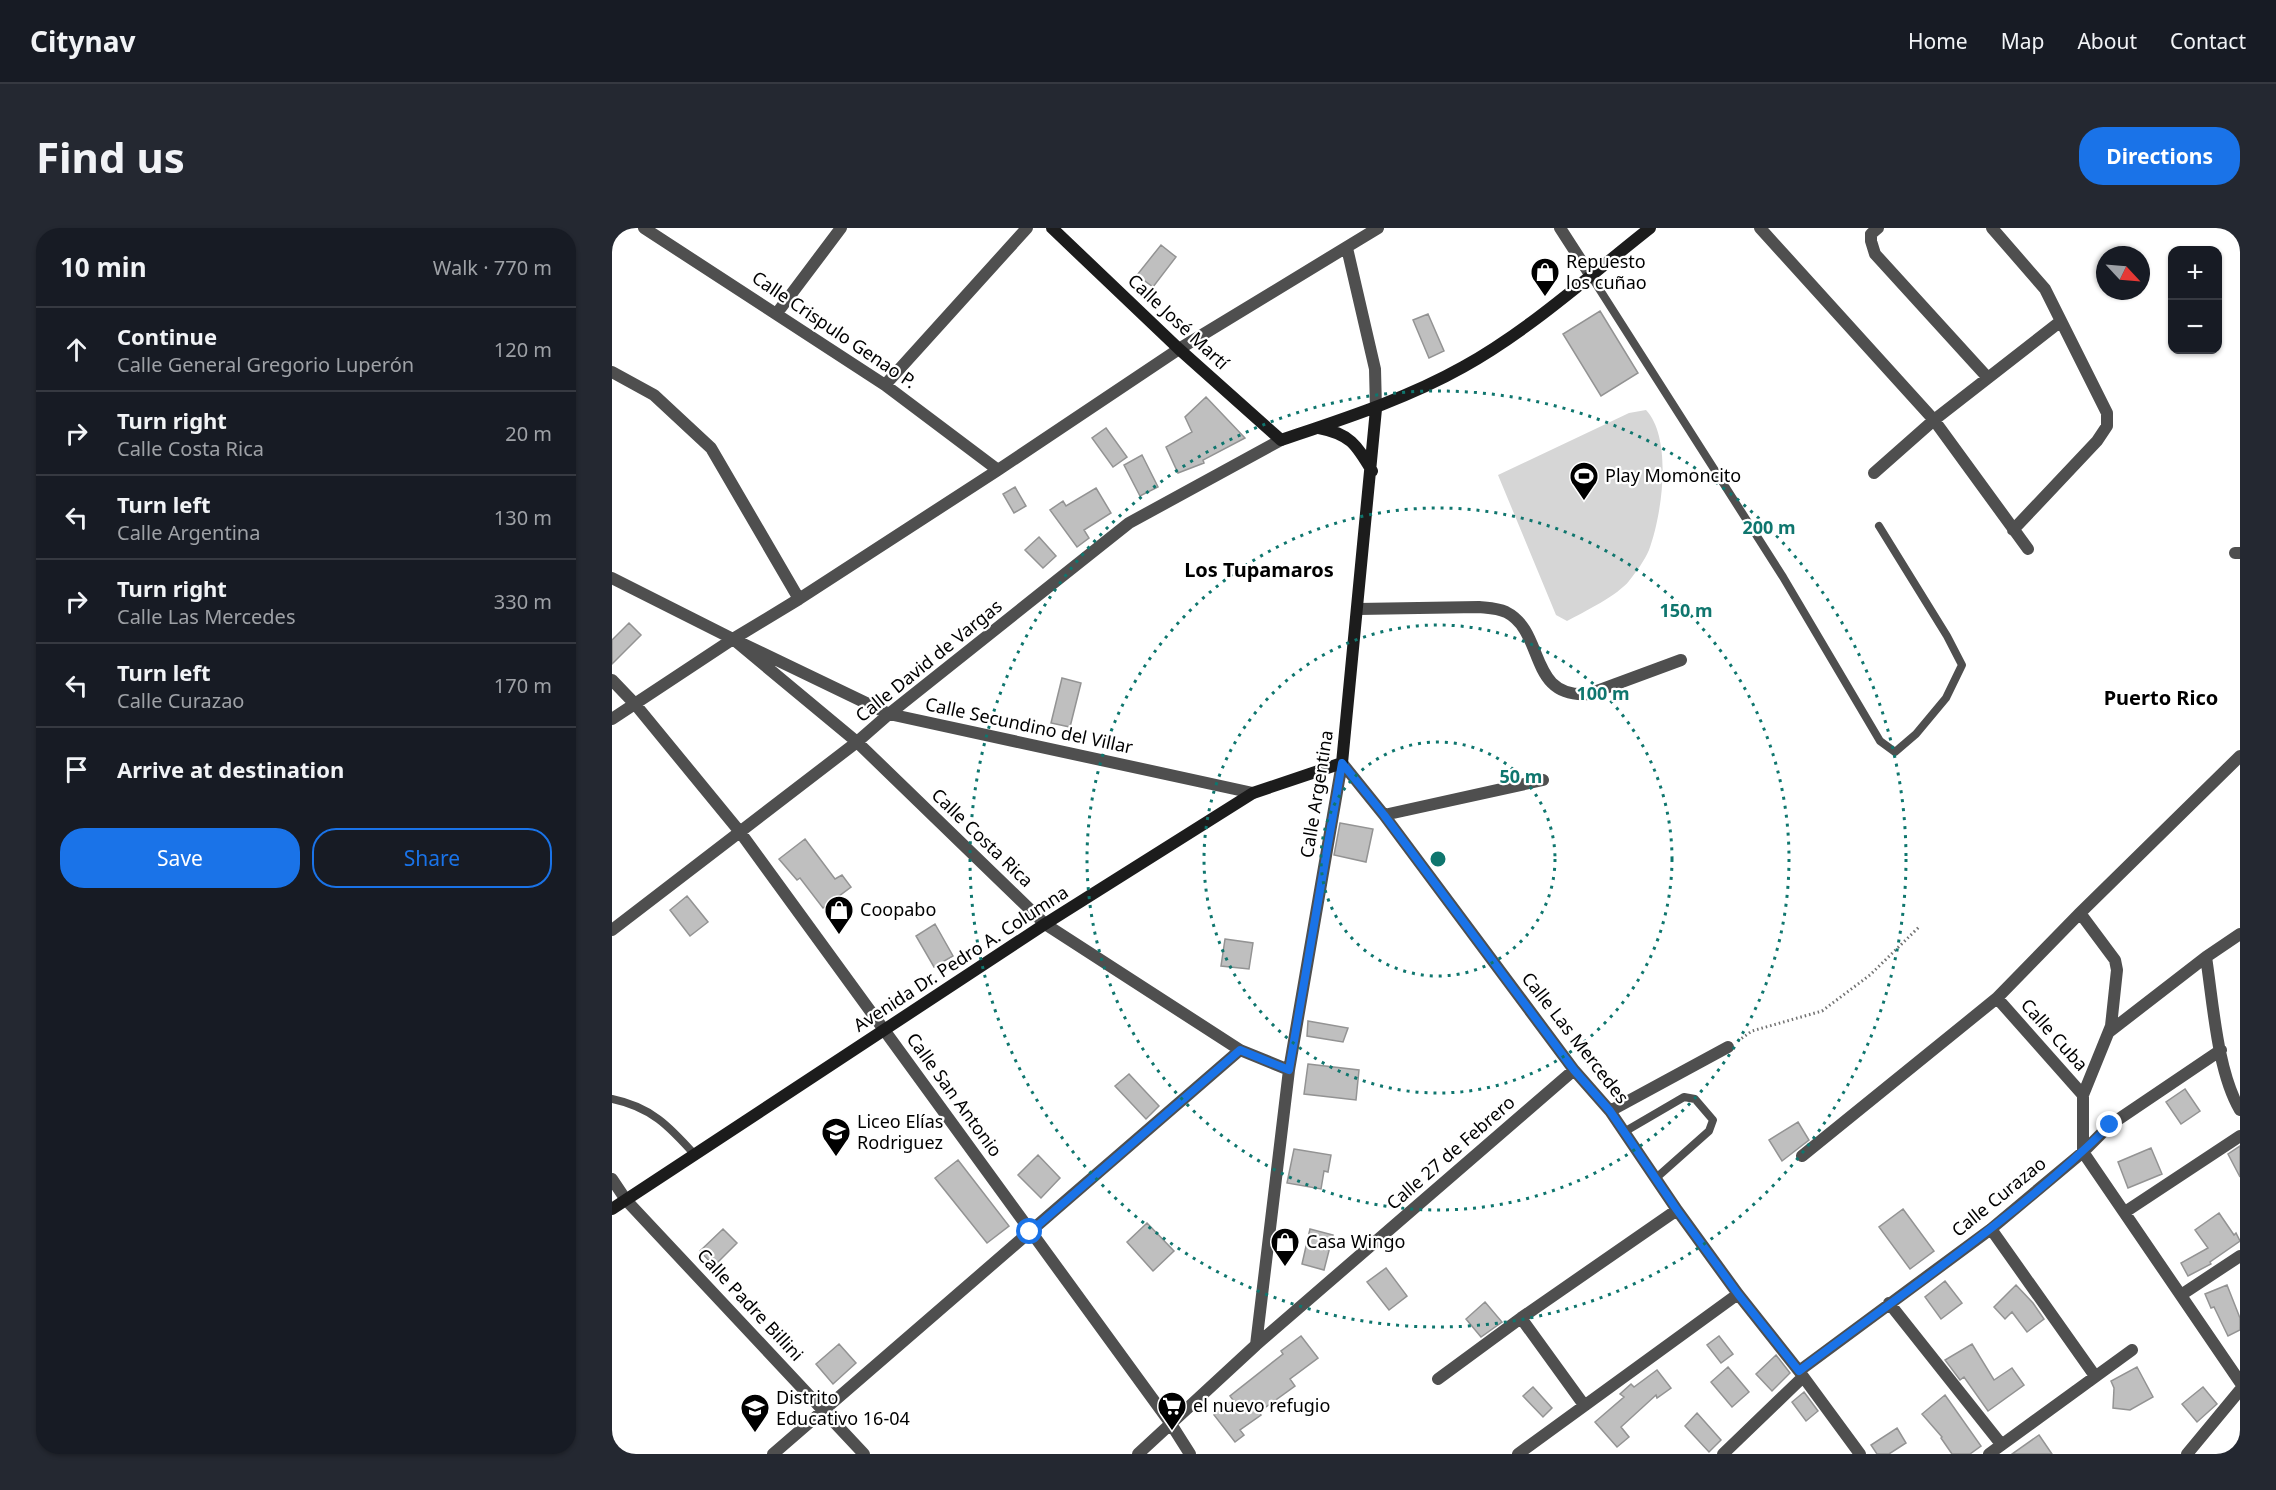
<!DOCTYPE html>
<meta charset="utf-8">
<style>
:root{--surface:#171b24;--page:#242831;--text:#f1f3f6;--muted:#9ea1a6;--line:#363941;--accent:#1a73e8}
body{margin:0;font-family:"Noto Sans",sans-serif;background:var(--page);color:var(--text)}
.controls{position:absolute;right:18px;top:18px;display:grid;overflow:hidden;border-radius:12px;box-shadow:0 2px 4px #0004}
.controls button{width:54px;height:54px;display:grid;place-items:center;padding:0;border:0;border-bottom:2px solid var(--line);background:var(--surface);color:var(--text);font:30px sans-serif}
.compass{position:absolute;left:1484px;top:18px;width:54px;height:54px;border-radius:50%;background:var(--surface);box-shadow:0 2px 4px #0004;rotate:116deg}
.stop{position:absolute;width:18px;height:18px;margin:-14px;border:4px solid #1a73e8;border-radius:50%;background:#fff}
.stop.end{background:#1a73e8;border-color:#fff;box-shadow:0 2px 6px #0008}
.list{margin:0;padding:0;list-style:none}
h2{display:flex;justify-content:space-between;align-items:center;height:78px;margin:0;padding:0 24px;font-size:26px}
h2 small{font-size:20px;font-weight:400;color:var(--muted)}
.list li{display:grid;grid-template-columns:39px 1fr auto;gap:18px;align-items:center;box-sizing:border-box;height:84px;padding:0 24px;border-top:2px solid var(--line)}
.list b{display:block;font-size:22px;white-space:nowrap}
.list p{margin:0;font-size:20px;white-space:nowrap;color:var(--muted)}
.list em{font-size:20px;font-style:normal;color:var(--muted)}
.actions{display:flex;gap:12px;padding:18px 24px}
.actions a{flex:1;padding:14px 0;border:2px solid var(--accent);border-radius:24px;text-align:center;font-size:21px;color:var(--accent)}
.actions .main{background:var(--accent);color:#fff}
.icon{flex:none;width:33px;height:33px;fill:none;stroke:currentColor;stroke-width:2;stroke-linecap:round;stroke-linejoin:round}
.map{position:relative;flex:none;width:1628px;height:1226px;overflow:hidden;border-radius:24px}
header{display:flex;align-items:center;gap:36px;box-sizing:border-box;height:84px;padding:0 30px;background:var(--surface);border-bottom:2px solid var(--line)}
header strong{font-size:28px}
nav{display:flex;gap:33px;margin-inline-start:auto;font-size:21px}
.intro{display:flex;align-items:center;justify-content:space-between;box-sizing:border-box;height:144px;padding:0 36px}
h1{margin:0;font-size:42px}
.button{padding:15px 27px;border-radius:24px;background:var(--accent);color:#fff;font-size:21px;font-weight:700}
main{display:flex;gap:36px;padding:0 36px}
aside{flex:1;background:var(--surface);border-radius:24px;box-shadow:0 2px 4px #0004}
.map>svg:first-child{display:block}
.green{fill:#d6d6d6}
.building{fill:#bfbfbf;stroke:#939393;stroke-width:1.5}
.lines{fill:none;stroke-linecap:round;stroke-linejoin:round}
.path{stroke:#717171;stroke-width:3;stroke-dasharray:1.5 3;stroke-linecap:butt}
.lane{stroke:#4f4f4f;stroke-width:8}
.street{stroke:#4f4f4f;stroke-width:12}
.secondary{stroke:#1c1c1c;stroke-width:12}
.route{stroke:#1a73e8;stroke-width:8}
.ring{fill:none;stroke:#0f766e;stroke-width:3;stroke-dasharray:3 6}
.labels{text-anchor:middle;stroke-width:4.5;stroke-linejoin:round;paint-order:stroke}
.poi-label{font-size:18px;fill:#000;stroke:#fff;text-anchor:start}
.street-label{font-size:18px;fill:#000;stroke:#fff}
.neighbourhood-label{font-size:20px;font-weight:bold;fill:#000;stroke:#fff}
.centre{fill:#0f766e;stroke:#fff;stroke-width:3}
.ring-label{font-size:18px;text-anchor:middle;font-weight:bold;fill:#0f766e;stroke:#fff;stroke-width:4.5;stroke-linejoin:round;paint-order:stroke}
</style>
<header>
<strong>Citynav</strong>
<nav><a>Home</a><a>Map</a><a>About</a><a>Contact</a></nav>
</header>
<div class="intro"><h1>Find us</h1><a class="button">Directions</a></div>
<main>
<aside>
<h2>10 min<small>Walk · 770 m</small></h2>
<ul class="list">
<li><svg class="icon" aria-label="ahead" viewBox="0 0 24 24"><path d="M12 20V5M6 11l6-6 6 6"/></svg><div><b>Continue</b><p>Calle General Gregorio Luperón</p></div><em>120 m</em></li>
<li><svg class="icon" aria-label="right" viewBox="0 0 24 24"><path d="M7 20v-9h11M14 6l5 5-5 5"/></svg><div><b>Turn right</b><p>Calle Costa Rica</p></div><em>20 m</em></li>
<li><svg class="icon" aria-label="left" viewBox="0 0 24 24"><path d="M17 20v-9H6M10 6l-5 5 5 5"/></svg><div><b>Turn left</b><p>Calle Argentina</p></div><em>130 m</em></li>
<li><svg class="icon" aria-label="right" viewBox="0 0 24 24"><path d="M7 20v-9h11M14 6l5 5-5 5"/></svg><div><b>Turn right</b><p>Calle Las Mercedes</p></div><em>330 m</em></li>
<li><svg class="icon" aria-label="left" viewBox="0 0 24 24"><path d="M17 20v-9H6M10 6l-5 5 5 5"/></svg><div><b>Turn left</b><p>Calle Curazao</p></div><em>170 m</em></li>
<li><svg class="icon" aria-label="arrive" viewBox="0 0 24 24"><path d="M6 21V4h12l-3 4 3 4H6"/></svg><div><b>Arrive at destination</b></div></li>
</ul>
<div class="actions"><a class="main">Save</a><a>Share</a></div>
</aside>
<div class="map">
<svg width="1628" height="1226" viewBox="0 0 1628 1226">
<rect width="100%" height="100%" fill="#fff"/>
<path class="green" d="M1034,182c27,29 16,105 3,140 -4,10 -13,22 -20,31 -11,14 -45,31 -62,40l-11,-6 -58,-140 131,-62z"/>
<path class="building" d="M549,17l15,12 -23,30 -16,-12z
M988,83l38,62 -37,23 -38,-62z
M816,86l16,37 -15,7 -16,-38z
M594,169l39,41 -42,22 1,3 -26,10 -12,-26 26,-15 -7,-15z
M494,200l21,29 -14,10 -21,-29z
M530,227l16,32 -18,9 -16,-31z
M403,259l11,19 -12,7 -11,-19z
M484,260l15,25 -27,17 5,8 -12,9 -27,-37 13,-9 3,5z
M427,309l17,19 -13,12 -18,-18z
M17,395l12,12 -29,29v-24z
M450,450l19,5 -11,44 -19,-4z
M728,595l33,6 -7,33 -32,-7z
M193,611l30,40 7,-4 9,12 -28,21 -23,-30 -3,2 -18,-21z
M75,668l21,26 -18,14 -20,-26z
M323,696l18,32 -19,11 -18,-31z
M613,711l28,4 -4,26 -28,-3z
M696,793l40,7 -5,14 -36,-6z
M696,836l51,6 -3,30 -52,-6z
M517,846l30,32 -13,13 -31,-33z
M1573,861l15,22 -19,13 -15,-22z
M1186,894l11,18 -27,21 -13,-21z
M1628,918v31l-12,-23z
M1539,920l11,26 -34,14 -10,-26z
M682,921l37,6 -3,17 -4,-1 -3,18 -34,-6z
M426,927l22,23 -19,20 -23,-23z
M346,932l51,66 -22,17 -52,-65z
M1291,981l31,42 -24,18 -31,-42z
M1607,985l15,22 2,-2 4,8 -30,21 1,2 -23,12 -7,-13 27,-15 -13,-18z
M535,995l27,28 -21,20 -26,-29z
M111,1001l14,14 -23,23 -14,-15z
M698,1001l23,6 -9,35 -22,-6z
M774,1040l21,28 -18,14 -22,-28z
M1333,1053l17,22 -21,16 -16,-22z
M1404,1057l17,18 11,16 -17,13 -15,-20 -7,7 -11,-12z
M1615,1057l13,33v12l-12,6 -14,-29 -3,1 -6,-14z
M873,1074l17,20 -21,15 -15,-18z
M689,1108l17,22 -28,21 5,7 -36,26 2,3 -21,15 4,5 -9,7 -21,-27 19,-15 -3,-4 53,-42 -2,-3z
M1107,1108l14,18 -12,9 -14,-18z
M227,1116l17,19 -23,21 -17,-20z
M1360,1116l22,36 18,-12 12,17 -36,26 -24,-34 -4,3 -15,-20z
M1164,1127l14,18 -18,18 -16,-17z
M1116,1139l21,25 -17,15 -21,-25z
M1525,1139l16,30 -23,13 -17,-2 1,-20 -3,-7z
M1045,1142l14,18 -14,10 -1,-3 -35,32 8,10 -12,10 -22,-25 29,-25 -4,-3 11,-10 3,3z
M921,1159l19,21 -9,9 -20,-21z
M1591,1159l14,17 -20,18 -15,-18z
M1192,1164l14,19 -12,10 -14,-19z
M1333,1167l36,51 -11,8h-18l-11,-16 1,-1 -20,-23z
M1085,1185l24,27 -12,12 -24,-26z
M1285,1200l9,15 -17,11h-12l-6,-9z
M1427,1207l13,19h-40z"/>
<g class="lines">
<path class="path" d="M1126,813l14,-10 70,-20 48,-36 50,-49"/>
<path class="lane" d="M979,48l192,301 97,164 15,11 21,-18 30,-36 16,-33 -15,-29 -68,-110
M0,871c39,8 57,27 83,56
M1012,904l60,-35 11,2 18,21 -4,11 -54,48"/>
<path class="street" d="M32,0l241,157 113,85
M948,0l31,48
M1148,0l174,192 94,129
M1266,0l-7,6v7l4,13 113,124
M1380,0l53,61 16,32
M735,20l28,121 1,40
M165,85l64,-85
M0,144l42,23 57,53 88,151
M273,157l142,-157
M1262,245l60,-53 127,-99 46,92v13l-10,15 -84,89
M1623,325h5
M0,350l121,61 156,75 364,79
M746,381l121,-2c9,1 18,1 27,5 40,20 21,87 83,82l92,-34
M121,411l124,103 188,182 195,126 49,20
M0,452l23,24 105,128 431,592 19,30
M0,491l121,-80 66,-40 199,-129 181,-121 199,-121
M730,535l42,52 190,255 36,41 67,99 61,84 61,77 61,83
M772,587l159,-35
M1468,685l35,47 2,10 -6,56 -28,69v57l157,230
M0,702l245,-188 32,-28 240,-191 152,-83
M1594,729c7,45 11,114 34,153
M1385,770l86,97
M1497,804l97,-75 34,-23
M998,883l118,-64
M1190,928l195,-158 83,-85 160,-157
M0,951l14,21 238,254
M1513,984l115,-76
M1379,1001l104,147
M1569,1067l59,-39
M1277,1075l112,141
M909,1090l63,87
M644,1117l33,-275 53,-307
M1187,1143l192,-142 92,-77 27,-27 111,-75
M826,1151l83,-61 156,-108
M161,1226l467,-404
M526,1226l118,-109 318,-275
M906,1226l220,-160
M1111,1226l80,-77
M1377,1226l143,-104
M1575,1226l53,-64"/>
<path class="secondary" d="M440,0l127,121 102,91c62,-21 125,-41 182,-73 68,-38 126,-91 187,-139
M707,200c31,6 37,16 53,43
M0,981l433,-285 208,-131 89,-30 34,-354"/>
</g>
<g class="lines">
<path class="route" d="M418,1004l210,-182 49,20 53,-307 42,52 190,255 36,41 67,99 61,84 61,77c106,-80 217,-153 311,-246"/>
</g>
<g class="ring">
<circle cx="826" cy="631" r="117"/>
<circle cx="826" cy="631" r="234"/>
<circle cx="826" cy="631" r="351"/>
<circle cx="826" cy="631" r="468"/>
</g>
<defs>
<g id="shop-pin" transform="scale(1.5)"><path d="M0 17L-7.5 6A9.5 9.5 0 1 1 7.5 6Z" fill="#000" stroke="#fff"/><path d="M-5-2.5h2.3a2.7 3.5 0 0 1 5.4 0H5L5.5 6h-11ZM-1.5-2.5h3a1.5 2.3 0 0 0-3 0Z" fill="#fff"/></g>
<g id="stadium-pin" transform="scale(1.5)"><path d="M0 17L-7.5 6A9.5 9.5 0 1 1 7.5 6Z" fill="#000" stroke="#fff"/><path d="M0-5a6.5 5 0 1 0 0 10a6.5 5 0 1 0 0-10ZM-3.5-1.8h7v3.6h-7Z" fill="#fff"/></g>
<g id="school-pin" transform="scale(1.5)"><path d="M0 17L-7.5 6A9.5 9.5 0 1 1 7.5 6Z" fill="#000" stroke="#fff"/><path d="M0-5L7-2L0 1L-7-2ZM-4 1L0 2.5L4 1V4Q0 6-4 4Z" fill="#fff"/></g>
<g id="supermarket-pin" transform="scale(1.5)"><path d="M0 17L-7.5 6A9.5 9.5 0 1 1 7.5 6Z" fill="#000" stroke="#fff"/><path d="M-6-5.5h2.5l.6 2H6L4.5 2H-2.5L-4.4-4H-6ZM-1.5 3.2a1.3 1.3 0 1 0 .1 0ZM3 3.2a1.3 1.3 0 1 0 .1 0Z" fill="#fff"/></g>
</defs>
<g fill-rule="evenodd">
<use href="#shop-pin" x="933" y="44"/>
<use href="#stadium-pin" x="972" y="248"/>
<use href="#shop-pin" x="227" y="682"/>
<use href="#school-pin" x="224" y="904"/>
<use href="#shop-pin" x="673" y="1014"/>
<use href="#supermarket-pin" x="560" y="1178"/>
<use href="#school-pin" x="143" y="1180"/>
</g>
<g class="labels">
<g class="poi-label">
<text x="954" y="40">Repuesto<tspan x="954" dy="21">los cuñao</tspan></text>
<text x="993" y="254">Play Momoncito</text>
<text x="248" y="688">Coopabo</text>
<text x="245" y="900">Liceo Elías<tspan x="245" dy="21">Rodriguez</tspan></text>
<text x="694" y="1020">Casa Wingo</text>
<text x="164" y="1176">Distrito<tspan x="164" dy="21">Educativo 16-04</tspan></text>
<text x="581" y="1184">el nuevo refugio</text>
</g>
<g class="street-label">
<text transform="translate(566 94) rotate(43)" y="6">Calle José Martí</text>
<text transform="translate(222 102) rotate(34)" y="6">Calle Crispulo Genao P.</text>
<text transform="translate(317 433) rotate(-39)" y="6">Calle David de Vargas</text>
<text transform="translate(417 498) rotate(12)" y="6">Calle Secundino del Villar</text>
<text transform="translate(705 566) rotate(-81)" y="6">Calle Argentina</text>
<text transform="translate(370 610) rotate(44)" y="6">Calle Costa Rica</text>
<text transform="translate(349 731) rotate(-33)" y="6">Avenida Dr. Pedro A. Columna</text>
<text transform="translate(1442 807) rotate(48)" y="6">Calle Cuba</text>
<text transform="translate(963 810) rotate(52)" y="6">Calle Las Mercedes</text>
<text transform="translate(342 867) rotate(54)" y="6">Calle San Antonio</text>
<text transform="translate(839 925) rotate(-41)" y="6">Calle 27 de Febrero</text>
<text transform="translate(1387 969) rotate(-39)" y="6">Calle Curazao</text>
<text transform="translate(138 1077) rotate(47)" y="6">Calle Padre Billini</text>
</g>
<g class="neighbourhood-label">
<text x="647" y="349">Los Tupamaros</text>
<text x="1549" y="477">Puerto Rico</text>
</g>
</g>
<circle cx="826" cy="631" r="9" class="centre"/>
<g class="ring-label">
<text x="1157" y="306">200 m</text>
<text x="1074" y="389">150 m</text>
<text x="991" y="472">100 m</text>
<text x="909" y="555">50 m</text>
</g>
</svg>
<div class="controls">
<button>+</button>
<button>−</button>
</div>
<svg class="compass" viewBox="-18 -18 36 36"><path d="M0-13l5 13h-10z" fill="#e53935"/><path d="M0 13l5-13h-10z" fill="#9ea1a6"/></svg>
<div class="stop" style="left:418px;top:1004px"></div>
<div class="stop end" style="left:1498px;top:897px"></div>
</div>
</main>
